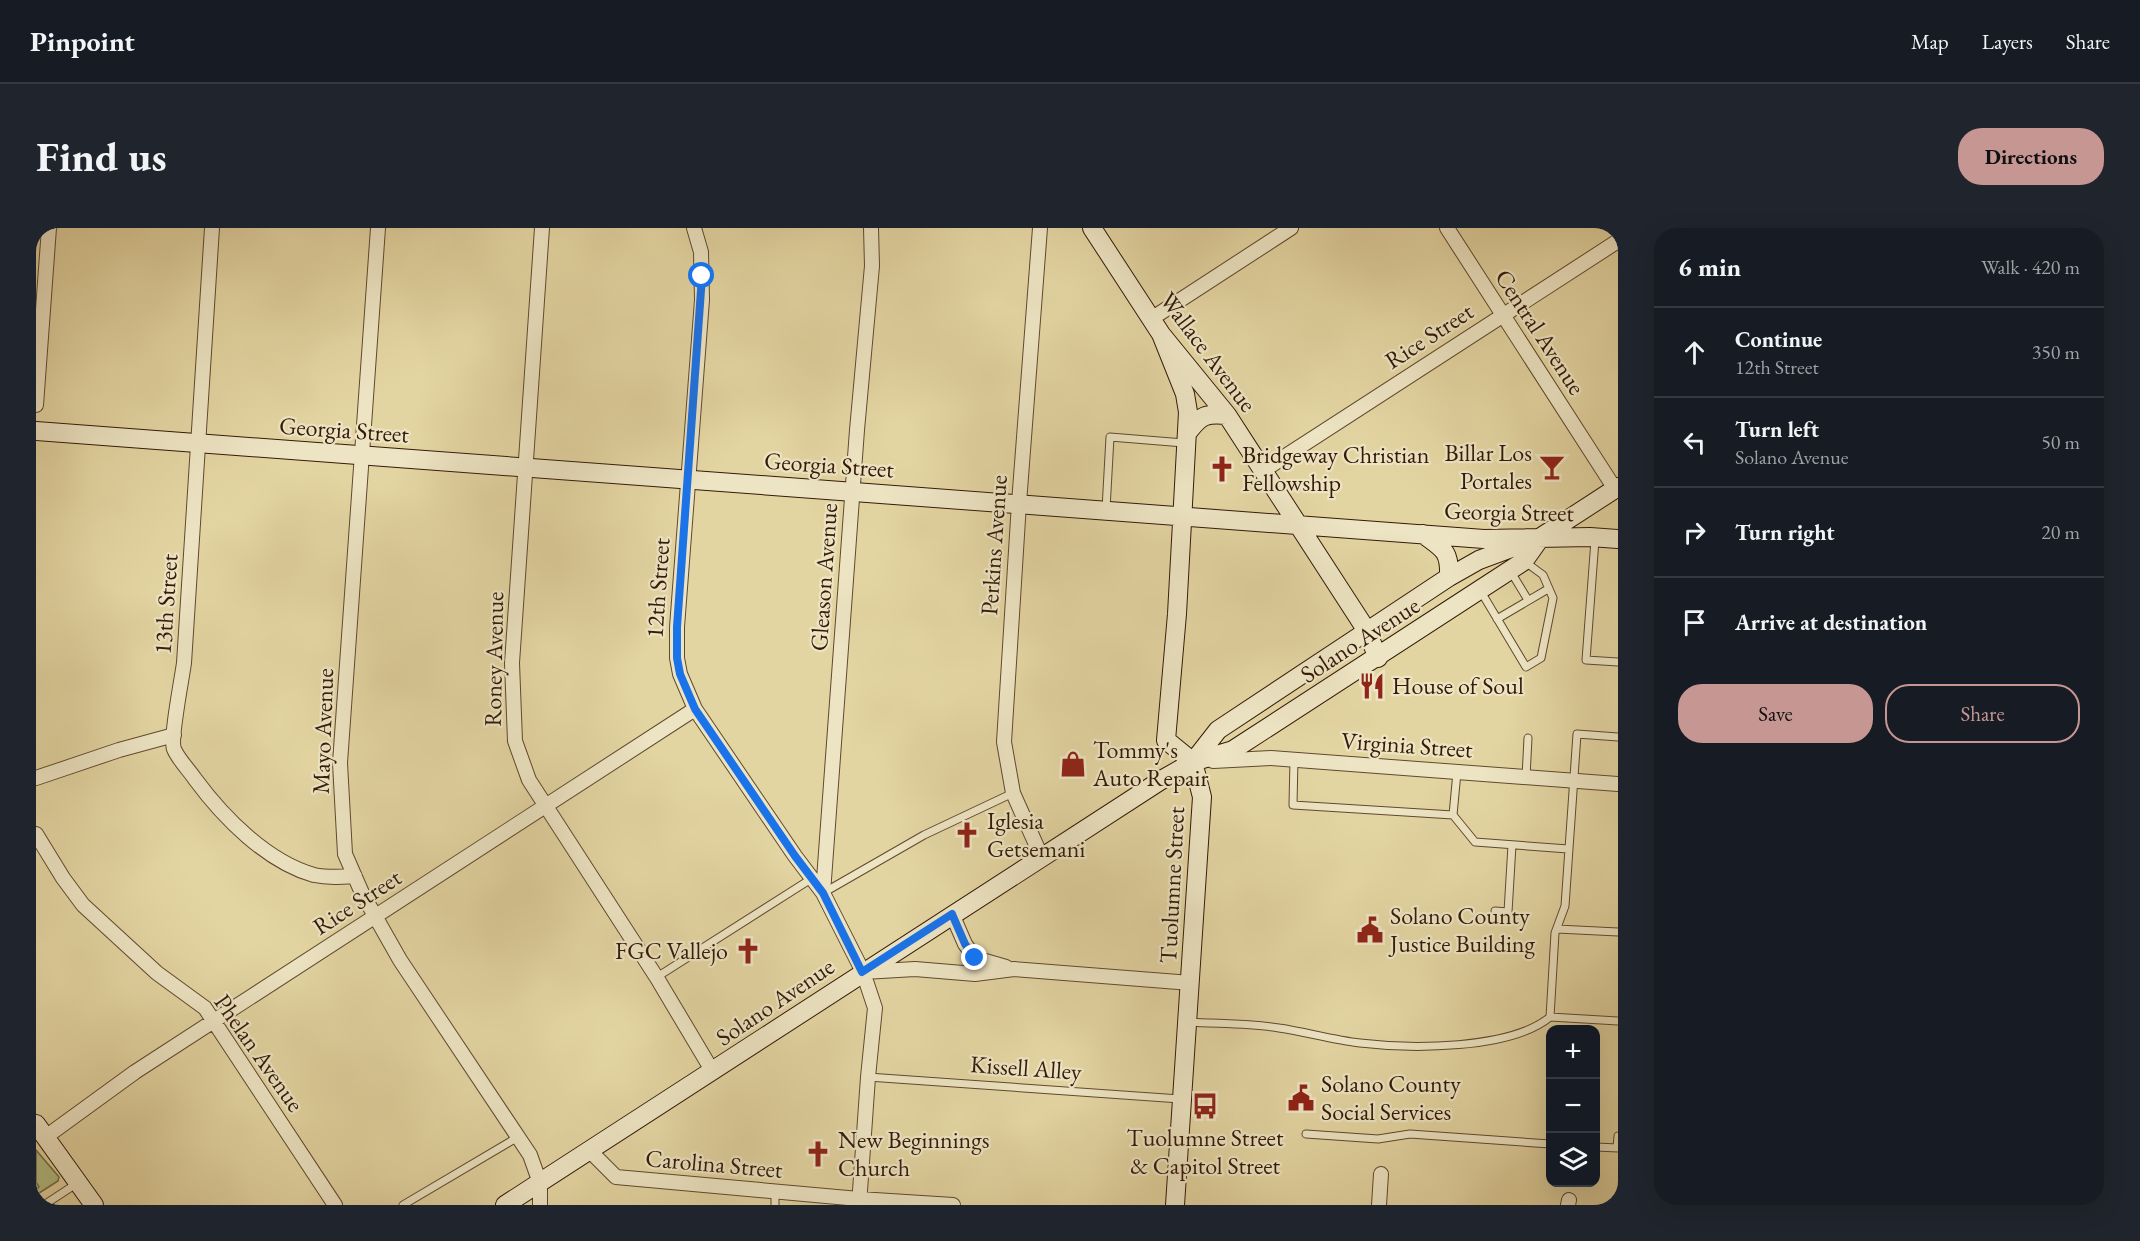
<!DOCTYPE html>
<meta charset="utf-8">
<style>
:root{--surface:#171b24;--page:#20242c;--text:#f1f3f6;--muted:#9ea1a6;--line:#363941;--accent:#c59692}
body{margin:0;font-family:"EB Garamond",serif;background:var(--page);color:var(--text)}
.controls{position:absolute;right:18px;bottom:18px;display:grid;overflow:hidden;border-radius:12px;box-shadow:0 6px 24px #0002}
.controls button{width:54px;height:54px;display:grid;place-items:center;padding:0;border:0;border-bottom:2px solid var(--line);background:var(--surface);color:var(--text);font:30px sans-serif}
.stop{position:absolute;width:18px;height:18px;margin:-14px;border:4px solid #1a73e8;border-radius:50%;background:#fff}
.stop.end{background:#1a73e8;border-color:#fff;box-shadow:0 2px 6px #0008}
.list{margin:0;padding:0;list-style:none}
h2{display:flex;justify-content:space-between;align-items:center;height:78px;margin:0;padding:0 24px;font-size:26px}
h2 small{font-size:20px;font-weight:400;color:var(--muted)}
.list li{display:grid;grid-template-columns:39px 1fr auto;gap:18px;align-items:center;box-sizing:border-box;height:90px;padding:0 24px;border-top:2px solid var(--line)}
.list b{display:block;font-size:22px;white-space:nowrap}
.list p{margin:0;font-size:20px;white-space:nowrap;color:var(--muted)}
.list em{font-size:20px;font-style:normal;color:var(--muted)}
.actions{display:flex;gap:12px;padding:18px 24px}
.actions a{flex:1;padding:14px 0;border:2px solid var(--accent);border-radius:24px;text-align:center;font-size:21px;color:var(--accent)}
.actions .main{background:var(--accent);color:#111}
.icon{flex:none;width:33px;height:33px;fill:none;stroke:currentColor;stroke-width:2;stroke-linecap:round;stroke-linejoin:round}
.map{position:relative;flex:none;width:1582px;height:977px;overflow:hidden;border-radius:24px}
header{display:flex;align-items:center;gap:36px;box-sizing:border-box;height:84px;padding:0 30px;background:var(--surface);border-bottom:2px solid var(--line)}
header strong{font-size:28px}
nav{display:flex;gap:33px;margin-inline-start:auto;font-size:21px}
.intro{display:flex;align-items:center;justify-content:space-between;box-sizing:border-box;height:144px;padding:0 36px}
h1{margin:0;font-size:42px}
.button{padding:15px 27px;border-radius:24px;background:var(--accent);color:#111;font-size:21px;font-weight:700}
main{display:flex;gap:36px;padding:0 36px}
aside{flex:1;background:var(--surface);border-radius:24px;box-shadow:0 6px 24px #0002}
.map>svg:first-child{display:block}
.green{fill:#b3bd85;stroke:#736c47;stroke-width:1.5}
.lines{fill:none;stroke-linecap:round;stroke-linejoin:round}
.lane-casing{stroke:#5f492f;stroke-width:9}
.street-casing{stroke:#5f492f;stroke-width:16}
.secondary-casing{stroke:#331a09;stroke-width:20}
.lane{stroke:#ede4c3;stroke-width:7}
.street{stroke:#ede4c3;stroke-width:14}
.secondary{stroke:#ede4c3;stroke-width:18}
.route{stroke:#1a73e8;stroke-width:8}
.labels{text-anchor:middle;stroke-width:4.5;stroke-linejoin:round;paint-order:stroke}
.street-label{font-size:24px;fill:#331a09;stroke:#ede4c3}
.poi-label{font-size:24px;fill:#331a09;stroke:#ede4c3;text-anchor:start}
</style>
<header>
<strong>Pinpoint</strong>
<nav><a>Map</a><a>Layers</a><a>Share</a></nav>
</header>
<div class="intro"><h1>Find us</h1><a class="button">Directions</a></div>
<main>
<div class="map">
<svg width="1582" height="977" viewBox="0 0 1582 977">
<rect width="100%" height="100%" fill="#e3d5a2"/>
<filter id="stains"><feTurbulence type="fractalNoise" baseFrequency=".00333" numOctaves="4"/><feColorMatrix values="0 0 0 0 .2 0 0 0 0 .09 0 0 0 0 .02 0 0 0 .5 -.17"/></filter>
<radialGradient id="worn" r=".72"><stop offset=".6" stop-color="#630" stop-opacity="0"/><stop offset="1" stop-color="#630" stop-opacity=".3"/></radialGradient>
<path class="green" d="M0,922l23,27 -1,4 -22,14v-5l3,-3 -3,-5z"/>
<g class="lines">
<g class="lane-casing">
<path id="lane" d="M1070,281l4,-72 74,6
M1559,312l-9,120 32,2
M1475,344l17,28
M1444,362l46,77 15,-9 12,-60 -10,-23 -19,-14
M1461,391l51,-30
M1258,531l-1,46 160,10 22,27 93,7
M1490,549l2,-39
M1417,587l4,-43
M787,665l101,-58 89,-42
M1459,683l13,1 4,-67
M1521,701l61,3
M621,749l154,-98
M1514,789l5,-84 10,-27 12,-172 41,3
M1152,794c30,2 62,1 91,6 27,4 54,12 81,15 50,6 150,7 190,-26l68,4
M832,849l312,22
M1270,906l72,5 32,-5 140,10
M1560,919l22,1
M1581,920l1,-12
M8,977l32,-21
M367,977l115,-68
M739,977v-13"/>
</g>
<g class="street-casing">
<path id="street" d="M176,0l-28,435c-2,15 -14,76 -10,86 4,10 15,21 21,30 28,38 72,83 119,96 14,3 27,2 41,1
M342,0l-38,535 5,91 17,39 38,67 130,195 10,28v22
M506,0l-30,435 3,78 14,39 128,198 56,94
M658,0l7,24 1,48 -25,327v31l3,16 15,35 100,147 28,37 40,79 12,36 -7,69 -9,128
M1004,0l-21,275 -15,239 9,51 29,65
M1411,0l168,261
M1115,91l140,-91
M0,177l13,-177
M1228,242l354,-229
M1177,533l58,-3 347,26
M0,550l83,-28 55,-15
M0,606l27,44 20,27 74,68 48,35 130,197
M787,665l34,-463 15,-164 -1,-38
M916,686l13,30 10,14 31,9
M828,744l51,-3 60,5 39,-5 177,14
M11,908l88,-64 560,-363
M554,923l26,26 243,22 94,6
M1343,977l2,-31
M1532,977l1,-5"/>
</g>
<g class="secondary-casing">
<path id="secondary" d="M1056,0l69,106 66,81 140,216 11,27
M1125,106l24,60 3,18 -11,202 -11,126 27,22 9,35 -27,408
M0,203l1448,108 106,-2 28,2
M1152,204c13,-17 18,-19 39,-17
M1387,306c20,15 27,16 26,43
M1157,534l25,-32 231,-153 30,-17 62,-23 77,-50
M0,896l58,81
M469,977l658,-426 30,-17 40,-12 291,-189 17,-24"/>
</g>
<use href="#lane" class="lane"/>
<use href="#street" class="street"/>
<use href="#secondary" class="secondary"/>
</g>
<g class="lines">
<path class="route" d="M666,48l-25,351v31l3,16 15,35 100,147 28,37 39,79 90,-58 13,30 10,14"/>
</g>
<defs>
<g id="bar-bare" transform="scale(2.07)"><path d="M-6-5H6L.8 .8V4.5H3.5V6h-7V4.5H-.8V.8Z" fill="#8f2418" stroke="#ede4c3" stroke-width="2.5" paint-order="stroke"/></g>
<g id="church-bare" transform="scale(2.07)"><path d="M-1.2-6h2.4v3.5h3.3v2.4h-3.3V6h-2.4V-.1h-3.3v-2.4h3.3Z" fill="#8f2418" stroke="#ede4c3" stroke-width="2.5" paint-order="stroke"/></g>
<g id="restaurant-bare" transform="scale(2.07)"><path d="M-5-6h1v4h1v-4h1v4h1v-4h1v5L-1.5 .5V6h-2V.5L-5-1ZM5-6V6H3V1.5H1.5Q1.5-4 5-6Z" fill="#8f2418" stroke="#ede4c3" stroke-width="2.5" paint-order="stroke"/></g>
<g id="shop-bare" transform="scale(2.07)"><path d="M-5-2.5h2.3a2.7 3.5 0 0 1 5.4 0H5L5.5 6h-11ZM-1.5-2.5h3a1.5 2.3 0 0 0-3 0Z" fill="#8f2418" stroke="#ede4c3" stroke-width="2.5" paint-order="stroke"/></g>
<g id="civic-bare" transform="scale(2.07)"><path d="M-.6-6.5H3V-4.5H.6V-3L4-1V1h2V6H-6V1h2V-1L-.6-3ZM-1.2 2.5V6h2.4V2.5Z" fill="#8f2418" stroke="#ede4c3" stroke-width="2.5" paint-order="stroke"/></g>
<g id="bus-bare" transform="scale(2.07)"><path d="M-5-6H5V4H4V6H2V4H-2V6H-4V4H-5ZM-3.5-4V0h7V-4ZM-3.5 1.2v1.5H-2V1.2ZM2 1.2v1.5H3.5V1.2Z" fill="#8f2418" stroke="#ede4c3" stroke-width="2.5" paint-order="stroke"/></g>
</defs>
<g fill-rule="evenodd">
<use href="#bar-bare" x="1516" y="239"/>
<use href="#church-bare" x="1186" y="241"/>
<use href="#restaurant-bare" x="1336" y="458"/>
<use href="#shop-bare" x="1037" y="536"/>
<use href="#church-bare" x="931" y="607"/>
<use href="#civic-bare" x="1334" y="702"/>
<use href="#church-bare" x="712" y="723"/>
<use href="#civic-bare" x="1265" y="870"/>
<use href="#bus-bare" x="1169" y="878"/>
<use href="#church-bare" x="782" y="926"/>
</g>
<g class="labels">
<g class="street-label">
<text transform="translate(1504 104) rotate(57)" y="8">Central Avenue</text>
<text transform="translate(1393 108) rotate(-33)" y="8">Rice Street</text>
<text transform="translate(1172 124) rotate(53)" y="8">Wallace Avenue</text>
<text transform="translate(308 202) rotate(4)" y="8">Georgia Street</text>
<text transform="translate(793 237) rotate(4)" y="8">Georgia Street</text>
<text transform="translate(1473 284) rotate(1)" y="8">Georgia Street</text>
<text transform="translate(958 317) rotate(-86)" y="8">Perkins Avenue</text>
<text transform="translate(788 349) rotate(-86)" y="8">Gleason Avenue</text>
<text transform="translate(622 360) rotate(-86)" y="8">12th Street</text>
<text transform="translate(130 376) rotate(-86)" y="8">13th Street</text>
<text transform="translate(1324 412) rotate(-33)" y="8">Solano Avenue</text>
<text transform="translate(458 431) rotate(-89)" y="8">Roney Avenue</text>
<text transform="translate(287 503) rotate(-88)" y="8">Mayo Avenue</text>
<text transform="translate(1371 517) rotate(4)" y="8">Virginia Street</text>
<text transform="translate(1136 657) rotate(-87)" y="8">Tuolumne Street</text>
<text transform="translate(321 674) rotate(-33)" y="8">Rice Street</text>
<text transform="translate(739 774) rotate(-34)" y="8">Solano Avenue</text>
<text transform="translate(223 825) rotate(55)" y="8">Phelan Avenue</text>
<text transform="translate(990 840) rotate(4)" y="8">Kissell Alley</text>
<text transform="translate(678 936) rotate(5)" y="8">Carolina Street</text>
</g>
<g class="poi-label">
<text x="1496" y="233" text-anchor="end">Billar Los<tspan x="1496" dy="28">Portales</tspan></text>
<text x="1206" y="235">Bridgeway Christian<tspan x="1206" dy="28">Fellowship</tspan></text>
<text x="1356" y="466">House of Soul</text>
<text x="1057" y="530">Tommy's<tspan x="1057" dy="28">Auto Repair</tspan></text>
<text x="951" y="601">Iglesia<tspan x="951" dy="28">Getsemani</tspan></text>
<text x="1354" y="696">Solano County<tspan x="1354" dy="28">Justice Building</tspan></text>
<text x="692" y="731" text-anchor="end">FGC Vallejo</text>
<text x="1285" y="864">Solano County<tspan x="1285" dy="28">Social Services</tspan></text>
<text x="1169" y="918" text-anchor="middle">Tuolumne Street<tspan x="1169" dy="28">&amp; Capitol Street</tspan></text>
<text x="802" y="920">New Beginnings<tspan x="802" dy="28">Church</tspan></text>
</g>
</g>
<rect width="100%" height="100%" filter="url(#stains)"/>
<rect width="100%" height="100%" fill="url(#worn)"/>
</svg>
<div class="controls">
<button>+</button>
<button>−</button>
<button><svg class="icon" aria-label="layers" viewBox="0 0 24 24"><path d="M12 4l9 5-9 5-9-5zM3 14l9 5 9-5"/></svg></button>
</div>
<div class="stop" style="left:666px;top:48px"></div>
<div class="stop end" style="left:939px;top:730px"></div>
</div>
<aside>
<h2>6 min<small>Walk · 420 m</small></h2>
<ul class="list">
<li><svg class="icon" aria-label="ahead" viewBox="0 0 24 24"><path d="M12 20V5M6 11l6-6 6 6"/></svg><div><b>Continue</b><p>12th Street</p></div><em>350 m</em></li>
<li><svg class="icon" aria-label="left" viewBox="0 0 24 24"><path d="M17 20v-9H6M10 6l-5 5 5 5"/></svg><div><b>Turn left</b><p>Solano Avenue</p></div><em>50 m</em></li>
<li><svg class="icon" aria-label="right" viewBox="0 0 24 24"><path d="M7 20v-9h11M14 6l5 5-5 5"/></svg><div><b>Turn right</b></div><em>20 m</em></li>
<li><svg class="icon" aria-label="arrive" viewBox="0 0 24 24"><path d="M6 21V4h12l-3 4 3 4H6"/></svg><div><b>Arrive at destination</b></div></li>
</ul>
<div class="actions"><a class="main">Save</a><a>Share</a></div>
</aside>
</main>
